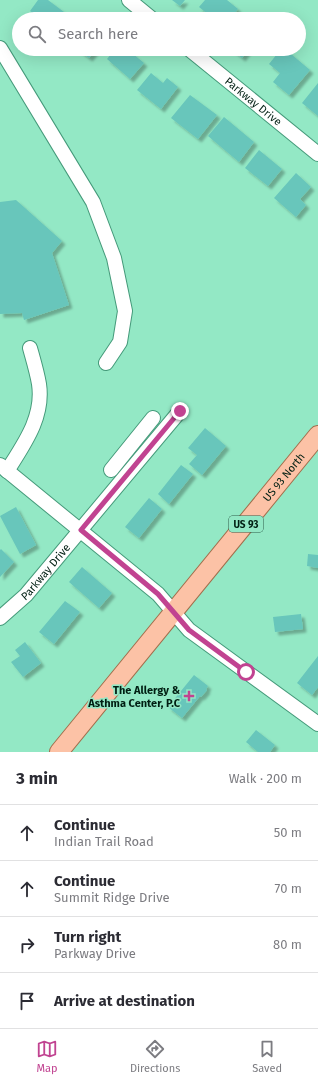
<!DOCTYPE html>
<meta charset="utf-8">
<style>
:root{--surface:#fff;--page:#f7f7f7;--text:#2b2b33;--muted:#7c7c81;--line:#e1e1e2;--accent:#c14391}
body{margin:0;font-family:"Fira Sans",sans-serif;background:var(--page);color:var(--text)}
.stop{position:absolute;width:12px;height:12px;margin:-9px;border:3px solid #c14391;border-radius:50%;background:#fff}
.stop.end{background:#c14391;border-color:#fff;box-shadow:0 1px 4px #0008}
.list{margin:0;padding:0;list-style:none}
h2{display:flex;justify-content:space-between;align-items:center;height:52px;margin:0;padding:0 16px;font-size:17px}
h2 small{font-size:13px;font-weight:400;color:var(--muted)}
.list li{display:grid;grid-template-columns:26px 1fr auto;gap:12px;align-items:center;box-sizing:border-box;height:56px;padding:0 16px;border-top:1px solid var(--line)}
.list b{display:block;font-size:15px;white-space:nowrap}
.list p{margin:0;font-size:13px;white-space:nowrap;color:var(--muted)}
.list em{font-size:13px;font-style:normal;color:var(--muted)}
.icon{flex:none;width:22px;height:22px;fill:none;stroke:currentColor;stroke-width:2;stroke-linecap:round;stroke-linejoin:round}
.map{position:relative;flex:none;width:318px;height:752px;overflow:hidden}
.search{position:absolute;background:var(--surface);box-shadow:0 4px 16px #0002;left:12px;right:12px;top:12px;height:44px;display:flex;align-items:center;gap:10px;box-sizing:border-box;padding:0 14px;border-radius:22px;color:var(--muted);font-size:15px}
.sheet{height:276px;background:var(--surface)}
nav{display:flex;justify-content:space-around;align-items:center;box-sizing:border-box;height:56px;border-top:1px solid var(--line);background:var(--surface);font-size:11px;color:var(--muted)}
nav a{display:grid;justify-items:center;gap:2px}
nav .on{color:var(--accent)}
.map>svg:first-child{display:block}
.building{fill:#68c6bb;filter:url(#shadow)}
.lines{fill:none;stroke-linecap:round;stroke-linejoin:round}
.minor-casing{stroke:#459a7a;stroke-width:16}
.major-casing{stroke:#a26e4c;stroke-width:20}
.minor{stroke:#fff;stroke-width:14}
.major{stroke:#fcc2a6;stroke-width:18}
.route{stroke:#c14391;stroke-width:5}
.poi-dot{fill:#c14391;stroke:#93e8c5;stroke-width:1.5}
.labels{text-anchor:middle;stroke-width:3;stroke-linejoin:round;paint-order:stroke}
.shield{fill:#93e8c5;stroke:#2c5b48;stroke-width:1}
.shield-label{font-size:10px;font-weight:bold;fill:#001f13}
.street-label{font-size:11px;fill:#001f13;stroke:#93e8c5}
.poi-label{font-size:11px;font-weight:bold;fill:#001f13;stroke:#93e8c5;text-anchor:end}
</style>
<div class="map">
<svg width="318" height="752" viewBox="0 0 318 752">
<defs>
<filter id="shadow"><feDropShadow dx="3.5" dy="3.5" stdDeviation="1" flood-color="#0004"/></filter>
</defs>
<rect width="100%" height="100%" fill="#93e8c5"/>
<path class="building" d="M38,0h10l20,15 -3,4h-24l-11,-8z
M172,0h13l-5,6z
M205,0h22l11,9 -8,10h-23l2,-4 -10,-8z
M77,49h20l-8,9z
M115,49h12l17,14 -14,16 -23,-20z
M231,49h18l-7,9z
M281,49h4l25,21 -21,25 -16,-13 7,-9 -11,-9z
M151,73l12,10 4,-5 11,9 -17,22 -24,-19z
M318,83v33l-16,-13z
M190,95l27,20 -19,24 -27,-21z
M224,117l30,25 -15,20 -31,-26z
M259,150l23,19 -14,17 -23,-18z
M296,173l15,14 -11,12 6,6 -10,12 -22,-19z
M16,200l46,41 -10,12 17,52 -45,15 -2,-7 -22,1v-112z
M205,428l21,18 -24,29 -13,-11 8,-9 -9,-7z
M181,465l12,9 -24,30 -11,-10z
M149,498l13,11 -23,29 -14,-11z
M16,507l20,38 -16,9 -20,-38z
M1,549l13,13 -14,15v-27z
M308,554l10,1v13l-11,-2z
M82,567l30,26 -13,15 -30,-26z
M65,601l15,11 -26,32 -15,-12z
M301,614l2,15 -28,3 -2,-15z
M25,642l16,21 -18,14 -12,-15 9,-6 -5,-6z
M318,656v31l-6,8 -15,-12z
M194,675l14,11 -2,3 1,1 -6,7 -1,-1 -18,22 -14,-11z
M256,730l19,15 -5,7h-12l-12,-10z"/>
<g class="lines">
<g class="minor-casing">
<g id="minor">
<path d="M129,0l23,19"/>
<path d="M0,48l93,154 21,56 11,53 -5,31 -14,21"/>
<path id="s1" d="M189,49l129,105"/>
<path d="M0,465l158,129 31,36 129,94"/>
<path d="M111,470l42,-52"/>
<path d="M7,471c17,-27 37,-54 32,-87 -2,-12 -6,-25 -9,-36"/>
<path id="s2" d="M0,618l26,-23 154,-184"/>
</g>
</g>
<g class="major-casing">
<g id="major">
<path id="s3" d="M59,752l259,-317"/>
</g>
</g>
<use href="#minor" class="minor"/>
<use href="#major" class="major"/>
</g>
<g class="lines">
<path class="route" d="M180,411l-99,119 77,64 31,36 57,42"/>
</g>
<path class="poi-dot" d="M187 690h4v4h4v4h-4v4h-4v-4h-4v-4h4z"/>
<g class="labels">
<rect class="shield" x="229" y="516" width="34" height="16" rx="3"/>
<g class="shield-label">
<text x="246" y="528">US 93</text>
</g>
<g class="street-label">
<text dy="4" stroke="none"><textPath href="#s1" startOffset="83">Parkway Drive</textPath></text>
<text dy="4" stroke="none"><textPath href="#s3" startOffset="355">US 93 North</textPath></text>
<text dy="4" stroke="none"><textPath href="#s2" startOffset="65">Parkway Drive</textPath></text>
</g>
<g class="poi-label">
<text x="180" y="694">The Allergy &amp;<tspan x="180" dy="13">Asthma Center, P.C</tspan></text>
</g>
</g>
</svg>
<div class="stop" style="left:246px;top:672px"></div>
<div class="stop end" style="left:180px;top:411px"></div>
<div class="search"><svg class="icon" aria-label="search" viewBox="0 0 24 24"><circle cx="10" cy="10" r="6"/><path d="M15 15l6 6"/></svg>Search here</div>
</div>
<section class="sheet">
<h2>3 min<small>Walk · 200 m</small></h2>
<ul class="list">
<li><svg class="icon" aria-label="ahead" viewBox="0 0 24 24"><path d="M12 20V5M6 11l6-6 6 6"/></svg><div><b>Continue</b><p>Indian Trail Road</p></div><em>50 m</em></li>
<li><svg class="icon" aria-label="ahead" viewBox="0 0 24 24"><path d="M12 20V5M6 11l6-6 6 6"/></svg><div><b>Continue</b><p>Summit Ridge Drive</p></div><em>70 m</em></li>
<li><svg class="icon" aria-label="right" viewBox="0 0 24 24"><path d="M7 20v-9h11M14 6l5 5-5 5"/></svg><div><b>Turn right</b><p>Parkway Drive</p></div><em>80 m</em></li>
<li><svg class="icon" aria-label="arrive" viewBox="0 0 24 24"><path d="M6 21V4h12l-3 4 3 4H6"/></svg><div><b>Arrive at destination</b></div></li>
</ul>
</section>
<nav>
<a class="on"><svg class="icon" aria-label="map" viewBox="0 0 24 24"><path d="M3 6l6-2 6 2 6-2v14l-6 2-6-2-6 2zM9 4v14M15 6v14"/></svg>Map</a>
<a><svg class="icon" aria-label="directions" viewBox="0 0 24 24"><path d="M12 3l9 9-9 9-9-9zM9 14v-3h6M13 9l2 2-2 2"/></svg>Directions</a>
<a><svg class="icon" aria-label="saved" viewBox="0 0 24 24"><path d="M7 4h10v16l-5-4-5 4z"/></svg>Saved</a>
</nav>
